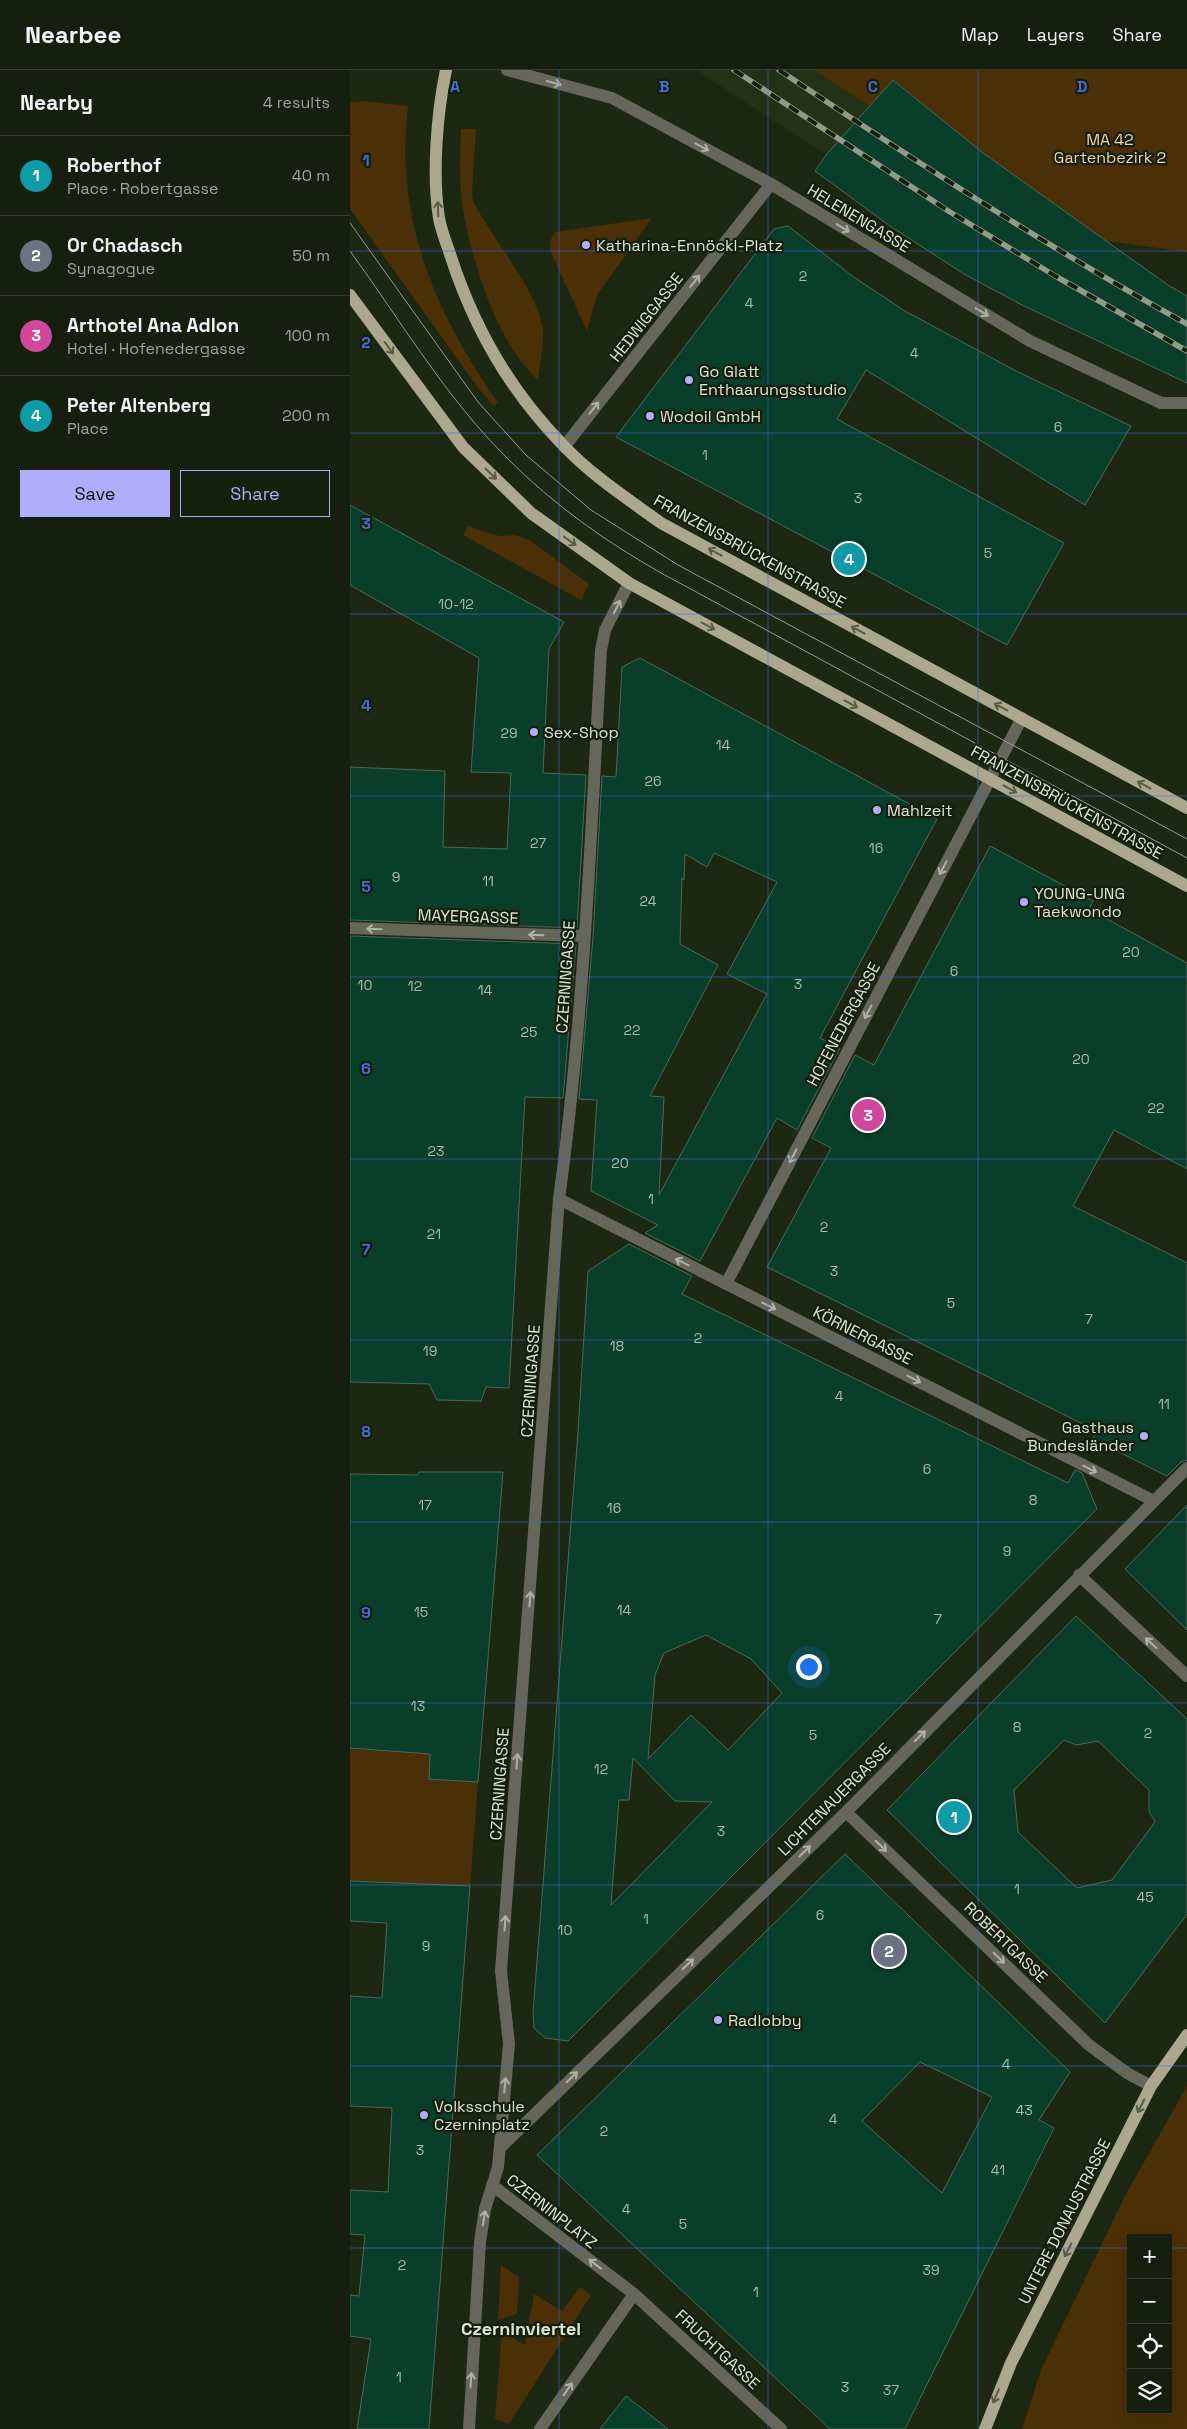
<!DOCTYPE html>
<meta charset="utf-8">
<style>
:root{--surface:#161e0e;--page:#232b1c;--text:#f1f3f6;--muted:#9ea29e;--line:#353c2e;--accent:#afaefa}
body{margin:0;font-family:"Space Grotesk",sans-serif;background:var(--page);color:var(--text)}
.controls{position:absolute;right:15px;bottom:15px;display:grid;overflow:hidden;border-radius:0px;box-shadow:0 5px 20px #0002}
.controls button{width:45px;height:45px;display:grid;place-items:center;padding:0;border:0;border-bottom:1px solid var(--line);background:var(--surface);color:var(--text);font:25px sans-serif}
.you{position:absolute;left:458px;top:1596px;width:18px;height:18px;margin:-12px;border:4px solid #fff;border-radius:50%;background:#1a73e8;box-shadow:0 0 0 8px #1a73e833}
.badge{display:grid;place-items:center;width:32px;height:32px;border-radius:50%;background:var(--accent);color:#fff;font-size:16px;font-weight:700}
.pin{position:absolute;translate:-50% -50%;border:2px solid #fff;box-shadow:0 1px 5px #0006}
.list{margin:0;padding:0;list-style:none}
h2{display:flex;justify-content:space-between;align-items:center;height:65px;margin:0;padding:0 20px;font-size:21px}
h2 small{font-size:16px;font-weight:400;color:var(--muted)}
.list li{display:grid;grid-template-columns:32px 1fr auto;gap:15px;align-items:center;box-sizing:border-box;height:80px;padding:0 20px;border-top:1px solid var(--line)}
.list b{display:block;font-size:19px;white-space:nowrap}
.list p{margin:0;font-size:16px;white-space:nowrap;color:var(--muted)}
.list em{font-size:16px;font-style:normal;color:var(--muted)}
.actions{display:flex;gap:10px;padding:15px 20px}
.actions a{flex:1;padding:11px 0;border:1px solid var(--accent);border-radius:0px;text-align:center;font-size:18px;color:var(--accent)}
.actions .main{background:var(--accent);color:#111}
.icon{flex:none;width:28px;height:28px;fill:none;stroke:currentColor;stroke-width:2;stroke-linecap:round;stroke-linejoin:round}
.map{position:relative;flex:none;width:837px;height:2359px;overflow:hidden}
header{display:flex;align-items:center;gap:30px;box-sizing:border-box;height:70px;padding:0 25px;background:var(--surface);border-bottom:1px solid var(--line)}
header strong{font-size:24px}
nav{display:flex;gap:28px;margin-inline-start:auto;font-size:18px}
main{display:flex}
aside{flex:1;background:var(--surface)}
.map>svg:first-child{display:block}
.built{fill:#233216}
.green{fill:#4b2f07;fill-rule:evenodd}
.building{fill:#093f2a;stroke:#4b6859;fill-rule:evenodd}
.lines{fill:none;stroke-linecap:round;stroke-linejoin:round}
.minor{stroke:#67665a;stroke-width:12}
.major{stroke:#aba88f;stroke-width:12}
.tram{stroke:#929b8a;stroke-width:1}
.rail-casing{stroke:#929b8a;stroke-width:5.5}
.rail{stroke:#131f09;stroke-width:4;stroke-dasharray:11;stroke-linecap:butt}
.oneway{stroke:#aeb2a5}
.oneway2{stroke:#575d45}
.grid{fill:none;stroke:#436cd8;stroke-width:1;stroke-opacity:0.55}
.poi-dot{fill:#afaefa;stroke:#131f09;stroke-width:2}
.labels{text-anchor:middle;stroke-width:4.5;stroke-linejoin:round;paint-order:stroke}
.number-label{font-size:14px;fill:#a8bcac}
.park-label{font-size:16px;fill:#facd99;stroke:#131f09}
.street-label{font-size:16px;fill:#dde5d7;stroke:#131f09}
.poi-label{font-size:16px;fill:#dde5d7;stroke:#131f09;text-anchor:start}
.neighbourhood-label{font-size:18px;font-weight:bold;fill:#dde5d7;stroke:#131f09}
.grid-label{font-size:16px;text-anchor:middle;font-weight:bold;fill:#436cd8;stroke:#131f09;stroke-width:4.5;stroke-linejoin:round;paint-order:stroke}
</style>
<header>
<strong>Nearbee</strong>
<nav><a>Map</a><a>Layers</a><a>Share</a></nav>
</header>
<main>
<aside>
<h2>Nearby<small>4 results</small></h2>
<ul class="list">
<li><span class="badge" style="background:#0f9aa8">1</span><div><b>Roberthof</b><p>Place · Robertgasse</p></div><em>40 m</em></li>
<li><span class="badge" style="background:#6b7280">2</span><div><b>Or Chadasch</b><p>Synagogue</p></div><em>50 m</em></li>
<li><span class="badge" style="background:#d1479c">3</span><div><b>Arthotel Ana Adlon</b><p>Hotel · Hofenedergasse</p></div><em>100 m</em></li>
<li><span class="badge" style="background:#0f9aa8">4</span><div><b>Peter Altenberg</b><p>Place</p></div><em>200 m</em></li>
</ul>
<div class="actions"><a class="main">Save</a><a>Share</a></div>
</aside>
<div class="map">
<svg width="837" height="2359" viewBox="0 0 837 2359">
<rect width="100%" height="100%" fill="#1d2812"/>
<path class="built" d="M346,0h118l55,36 24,-26 90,73 185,132 19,11v87l-165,-78 -58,-32 -74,-47 -75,-55 11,-16z"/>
<path class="green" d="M464,0h373v182l-81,-11 -123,-88 -89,-73 -25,26z
M14,31l44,5c-14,112 27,206 90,297l-4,3 -16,-18 -128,-179v-107z
M111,59h15l-4,63 1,9c17,35 69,95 70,132 0,15 -3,32 -5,47 -41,-37 -66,-117 -75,-171 -4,-26 -3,-54 -2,-80z
M302,148l-55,77 -10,36 -34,-74c-4,-10 -5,-15 2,-25z
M118,456l17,6 15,4 16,-1 15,6 58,43 -8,16 -118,-65z
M0,1679l81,5 -1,25 48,3 -8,104 -120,-5z
M837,2016v343h-165l19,-59 85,-176zM781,2168h37v172h-37z
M151,2195l18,12 -2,37 -19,6z
M230,2217l11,8 -82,129 -14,-5 7,-87 23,13 9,-51 28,17z"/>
<path class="building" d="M543,10l90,73 185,132 19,11v87l-165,-78 -58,-31 -74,-48 -75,-55 11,-16z
M438,156l67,52 50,33 111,60 115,55 -46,79 -219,-135 -29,49 227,124 -57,102 -391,-208 158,-208z
M0,435l214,117 -15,27 -6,124 43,2 -9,153 -227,-8v-153l95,4 -2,76 64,2 4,-76 -40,-1 8,-114 -129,-73z
M290,588l297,161 -117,219 20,10 -43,82 -20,-12 -77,143 -55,-28 13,-8 -67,-34 6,-91 -18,-1 14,-162 9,-161 14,1 6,-110zM364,783l63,29 -50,92 40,20 -108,201 5,-98 -14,-1 68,-131 -38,-21 2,-66 2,2 1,-26 22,13z
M640,776l103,55 -4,8 98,54v206l-73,-39 -41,76 114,57v197l-6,2 -14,14 -74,-37 4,-8 -330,-164 64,-119 -19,-10 43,-83 19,10z
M0,866l226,8 -13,154 -38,-1 -16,291 -23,-1 -5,14 -44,-1 -8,-16 -79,-2z
M279,1174l63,32 -10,18 386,189 7,-13 7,3 15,36 -529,532 -23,-3 -11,-10 -1,-15 45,-581 10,-161zM356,1565l45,24 31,34 -54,57 -37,-35 -43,44 7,-84 9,-22zM283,1688l42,43 37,1 -101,103 8,-105h10z
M69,1402h84l-25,310 -49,-3 1,-25 -80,-6v-274l67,1z
M837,1435v125l-62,-61z
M726,1546l111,103v195l-82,109 -218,-213zM714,1670l12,5 22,-4 51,49v21l6,11 -43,58 -35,8 -59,-56 -4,-42z
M495,1784l225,218 -31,48 15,8 -149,301h-75l-293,-274zM570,1992l72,35 -50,96 -80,-72z
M0,1811l120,5 -41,543h-72l14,-90 -21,-3v-41l9,1 6,-61 -15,-1v-44l38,2 4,-84 -42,-2v-110l32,2 5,-75 -37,-2z
M276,2326l42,33h-68z"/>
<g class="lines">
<path class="minor" d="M157,0l105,28 159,86 259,157 131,62h26
M214,377l207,-263
M0,858l235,8
M209,1129l595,302
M376,1214l296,-566
M729,1505l108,101
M496,1742l243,233 38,28 24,13
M150,2078l346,-336 341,-344
M142,2115l142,109 147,135
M119,2359l11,-187 5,-33 13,-42 11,-123 -8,-73 58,-772c25,-182 32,-366 42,-549l4,-20 24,-47
M190,2359l94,-135"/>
<path class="major" d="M96,0c-9,43 -14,104 -7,148 2,12 7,24 11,36 23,72 60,137 113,191 28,30 65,54 98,78l526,285
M0,225l113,152 68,66 98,70 558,303
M635,2359l26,-66 140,-277 36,-51"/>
<path class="tram" d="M0,153l128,179 48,53 65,55 87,55 509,274
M0,181c51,70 96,147 158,208 46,46 98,83 155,115l524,284"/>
<g class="rail-casing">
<path id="rail" d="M384,0l216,142 107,65 130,74
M429,0c133,89 268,177 408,254"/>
</g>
<use href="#rail" class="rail"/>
</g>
<defs><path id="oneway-shaft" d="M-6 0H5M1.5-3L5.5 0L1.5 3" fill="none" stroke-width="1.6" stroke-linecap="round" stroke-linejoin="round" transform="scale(1.25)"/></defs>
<g class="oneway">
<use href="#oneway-shaft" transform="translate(204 13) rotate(15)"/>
<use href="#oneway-shaft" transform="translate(352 77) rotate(28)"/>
<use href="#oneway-shaft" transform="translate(493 158) rotate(31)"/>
<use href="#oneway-shaft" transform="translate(345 211) rotate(-52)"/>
<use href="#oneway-shaft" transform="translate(632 242) rotate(31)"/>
<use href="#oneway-shaft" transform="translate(244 338) rotate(-52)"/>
<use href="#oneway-shaft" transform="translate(267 537) rotate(-64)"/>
<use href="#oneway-shaft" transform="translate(593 798) rotate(118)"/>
<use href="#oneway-shaft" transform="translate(24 859) rotate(-178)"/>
<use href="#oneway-shaft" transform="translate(186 865) rotate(-178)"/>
<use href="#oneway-shaft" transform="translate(518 942) rotate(118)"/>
<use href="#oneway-shaft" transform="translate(443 1086) rotate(118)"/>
<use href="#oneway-shaft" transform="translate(332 1192) rotate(-153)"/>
<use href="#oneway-shaft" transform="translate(419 1236) rotate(27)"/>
<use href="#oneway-shaft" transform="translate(564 1309) rotate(27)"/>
<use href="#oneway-shaft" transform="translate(740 1399) rotate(27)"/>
<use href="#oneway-shaft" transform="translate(180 1529) rotate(-86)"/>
<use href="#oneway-shaft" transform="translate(801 1573) rotate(-137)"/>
<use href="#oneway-shaft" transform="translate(570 1666) rotate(-45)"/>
<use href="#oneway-shaft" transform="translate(167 1691) rotate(-86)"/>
<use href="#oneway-shaft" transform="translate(531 1776) rotate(44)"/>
<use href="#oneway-shaft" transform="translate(455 1781) rotate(-44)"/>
<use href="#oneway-shaft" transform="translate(155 1853) rotate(-86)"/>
<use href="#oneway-shaft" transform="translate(649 1888) rotate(44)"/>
<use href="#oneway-shaft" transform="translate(338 1894) rotate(-44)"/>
<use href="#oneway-shaft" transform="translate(222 2007) rotate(-44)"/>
<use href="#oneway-shaft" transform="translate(155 2015) rotate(-84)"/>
<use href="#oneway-shaft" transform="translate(134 2148) rotate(-81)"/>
<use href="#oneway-shaft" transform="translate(245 2194) rotate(-142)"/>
<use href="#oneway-shaft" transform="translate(121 2310) rotate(-86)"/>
<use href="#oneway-shaft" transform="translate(218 2319) rotate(-55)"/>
</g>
<g class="oneway2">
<use href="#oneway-shaft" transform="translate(88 139) rotate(-92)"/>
<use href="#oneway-shaft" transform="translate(39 278) rotate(54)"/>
<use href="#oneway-shaft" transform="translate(141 404) rotate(44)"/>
<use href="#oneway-shaft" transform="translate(220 471) rotate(36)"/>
<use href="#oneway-shaft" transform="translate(365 482) rotate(-152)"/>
<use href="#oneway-shaft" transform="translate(358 556) rotate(28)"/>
<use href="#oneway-shaft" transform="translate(508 560) rotate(-152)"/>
<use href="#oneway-shaft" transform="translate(501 634) rotate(28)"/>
<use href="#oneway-shaft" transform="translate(651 637) rotate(-152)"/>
<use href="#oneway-shaft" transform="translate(794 715) rotate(-151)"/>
<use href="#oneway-shaft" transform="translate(660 719) rotate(29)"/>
<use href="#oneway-shaft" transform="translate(791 2036) rotate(117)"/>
<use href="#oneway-shaft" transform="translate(718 2180) rotate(117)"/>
<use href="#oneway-shaft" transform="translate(646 2326) rotate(113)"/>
</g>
<path class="grid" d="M209,0v2359M418,0v2359M628,0v2359M0,181h837M0,363h837M0,544h837M0,726h837M0,907h837M0,1089h837M0,1270h837M0,1452h837M0,1633h837M0,1815h837M0,1996h837M0,2178h781M818,2178h19"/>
<g class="poi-dot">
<circle cx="236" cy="175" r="5"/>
<circle cx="339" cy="310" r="5"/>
<circle cx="300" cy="346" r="5"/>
<circle cx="184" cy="662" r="5"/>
<circle cx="527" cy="740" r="5"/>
<circle cx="674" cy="832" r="5"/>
<circle cx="794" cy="1366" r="5"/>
<circle cx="368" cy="1950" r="5"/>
<circle cx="74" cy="2045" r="5"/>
</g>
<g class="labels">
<g class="number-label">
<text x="453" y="211">2</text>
<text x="399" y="238">4</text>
<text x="564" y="288">4</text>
<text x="708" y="362">6</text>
<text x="355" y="390">1</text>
<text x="508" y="433">3</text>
<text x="638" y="488">5</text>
<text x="106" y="539">10-12</text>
<text x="159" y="668">29</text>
<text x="373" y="680">14</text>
<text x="303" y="716">26</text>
<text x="188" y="778">27</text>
<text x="526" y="783">16</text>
<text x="46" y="812">9</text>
<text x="138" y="816">11</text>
<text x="298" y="836">24</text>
<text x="781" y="887">20</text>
<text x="604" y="906">6</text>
<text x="448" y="919">3</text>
<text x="15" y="920">10</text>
<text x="65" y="921">12</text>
<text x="135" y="925">14</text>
<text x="282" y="965">22</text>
<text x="179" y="967">25</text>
<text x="731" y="994">20</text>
<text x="806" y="1043">22</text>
<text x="86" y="1086">23</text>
<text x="270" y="1098">20</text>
<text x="301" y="1134">1</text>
<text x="474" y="1162">2</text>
<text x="84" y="1169">21</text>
<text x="484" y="1206">3</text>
<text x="601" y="1238">5</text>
<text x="739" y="1254">7</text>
<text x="348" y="1273">2</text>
<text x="267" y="1281">18</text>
<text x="80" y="1286">19</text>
<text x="489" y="1331">4</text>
<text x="814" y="1339">11</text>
<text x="577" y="1404">6</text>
<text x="683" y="1435">8</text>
<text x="75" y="1440">17</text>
<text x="264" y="1443">16</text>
<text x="657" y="1486">9</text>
<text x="274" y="1545">14</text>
<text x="71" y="1547">15</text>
<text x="588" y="1554">7</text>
<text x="68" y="1641">13</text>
<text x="667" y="1662">8</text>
<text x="798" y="1668">2</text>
<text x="463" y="1670">5</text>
<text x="251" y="1704">12</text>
<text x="371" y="1766">3</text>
<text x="667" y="1824">1</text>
<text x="795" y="1832">45</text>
<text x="470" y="1850">6</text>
<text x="296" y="1854">1</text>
<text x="215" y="1865">10</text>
<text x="76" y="1881">9</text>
<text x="656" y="1999">4</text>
<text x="674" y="2045">43</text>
<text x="483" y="2054">4</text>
<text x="254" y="2066">2</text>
<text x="70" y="2085">3</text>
<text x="648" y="2105">41</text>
<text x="276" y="2144">4</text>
<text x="333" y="2159">5</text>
<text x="52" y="2200">2</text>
<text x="581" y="2205">39</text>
<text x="406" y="2227">1</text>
<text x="49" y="2312">1</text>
<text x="495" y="2322">3</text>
<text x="541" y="2325">37</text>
</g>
<g class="park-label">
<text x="760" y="75">MA 42<tspan x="760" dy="18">Gartenbezirk 2</tspan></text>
</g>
<g class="street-label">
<text transform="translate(509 148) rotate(31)" y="6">HELENENGASSE</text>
<text transform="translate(296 247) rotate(-52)" y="6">HEDWIGGASSE</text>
<text transform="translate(400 481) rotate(29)" y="6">FRANZENSBRÜCKENSTRASSE</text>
<text transform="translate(717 732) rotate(29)" y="6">FRANZENSBRÜCKENSTRASSE</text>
<text transform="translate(118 846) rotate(2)" y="6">MAYERGASSE</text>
<text transform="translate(215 907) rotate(-86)" y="6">CZERNINGASSE</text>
<text transform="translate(493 954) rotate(-62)" y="6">HOFENEDERGASSE</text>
<text transform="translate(513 1265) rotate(27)" y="6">KÖRNERGASSE</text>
<text transform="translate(180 1311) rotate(-86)" y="6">CZERNINGASSE</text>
<text transform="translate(149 1714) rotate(-86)" y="6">CZERNINGASSE</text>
<text transform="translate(484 1729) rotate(-45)" y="6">LICHTENAUERGASSE</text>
<text transform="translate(656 1872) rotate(44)" y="6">ROBERTGASSE</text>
<text transform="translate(202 2141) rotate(38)" y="6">CZERNINPLATZ</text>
<text transform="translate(714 2151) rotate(-63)" y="6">UNTERE DONAUSTRASSE</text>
<text transform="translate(368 2279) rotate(43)" y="6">FRUCHTGASSE</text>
</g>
<g class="poi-label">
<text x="246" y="181">Katharina-Ennöckl-Platz</text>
<text x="349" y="307">Go Glatt<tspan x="349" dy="18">Enthaarungsstudio</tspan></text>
<text x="310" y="352">Wodoil GmbH</text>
<text x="194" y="668">Sex-Shop</text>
<text x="537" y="746">Mahlzeit</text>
<text x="684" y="829">YOUNG-UNG<tspan x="684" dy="18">Taekwondo</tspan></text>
<text x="784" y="1363" text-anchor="end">Gasthaus<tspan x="784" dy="18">Bundesländer</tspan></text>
<text x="378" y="1956">Radlobby</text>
<text x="84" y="2042">Volksschule<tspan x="84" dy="18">Czerninplatz</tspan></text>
</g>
<g class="neighbourhood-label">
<text x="171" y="2265">Czerninviertel</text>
</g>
</g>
<g class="grid-label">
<text x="105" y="22">A</text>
<text x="314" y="22">B</text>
<text x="523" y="22">C</text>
<text x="732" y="22">D</text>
<text x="16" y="96">1</text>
<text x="16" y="278">2</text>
<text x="16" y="459">3</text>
<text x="16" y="641">4</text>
<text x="16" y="822">5</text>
<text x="16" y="1004">6</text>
<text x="16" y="1185">7</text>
<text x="16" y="1367">8</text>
<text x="16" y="1548">9</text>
</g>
</svg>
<div class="controls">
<button>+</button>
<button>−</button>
<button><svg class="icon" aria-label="locate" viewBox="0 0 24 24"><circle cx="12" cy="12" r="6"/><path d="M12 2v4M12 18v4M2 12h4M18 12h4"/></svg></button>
<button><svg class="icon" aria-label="layers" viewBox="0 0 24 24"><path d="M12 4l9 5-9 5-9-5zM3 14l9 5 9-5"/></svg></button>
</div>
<div class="you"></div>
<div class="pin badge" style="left:604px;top:1747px;background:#0f9aa8">1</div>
<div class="pin badge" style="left:539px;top:1881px;background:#6b7280">2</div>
<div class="pin badge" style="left:518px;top:1045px;background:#d1479c">3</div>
<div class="pin badge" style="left:499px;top:489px;background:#0f9aa8">4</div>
</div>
</main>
